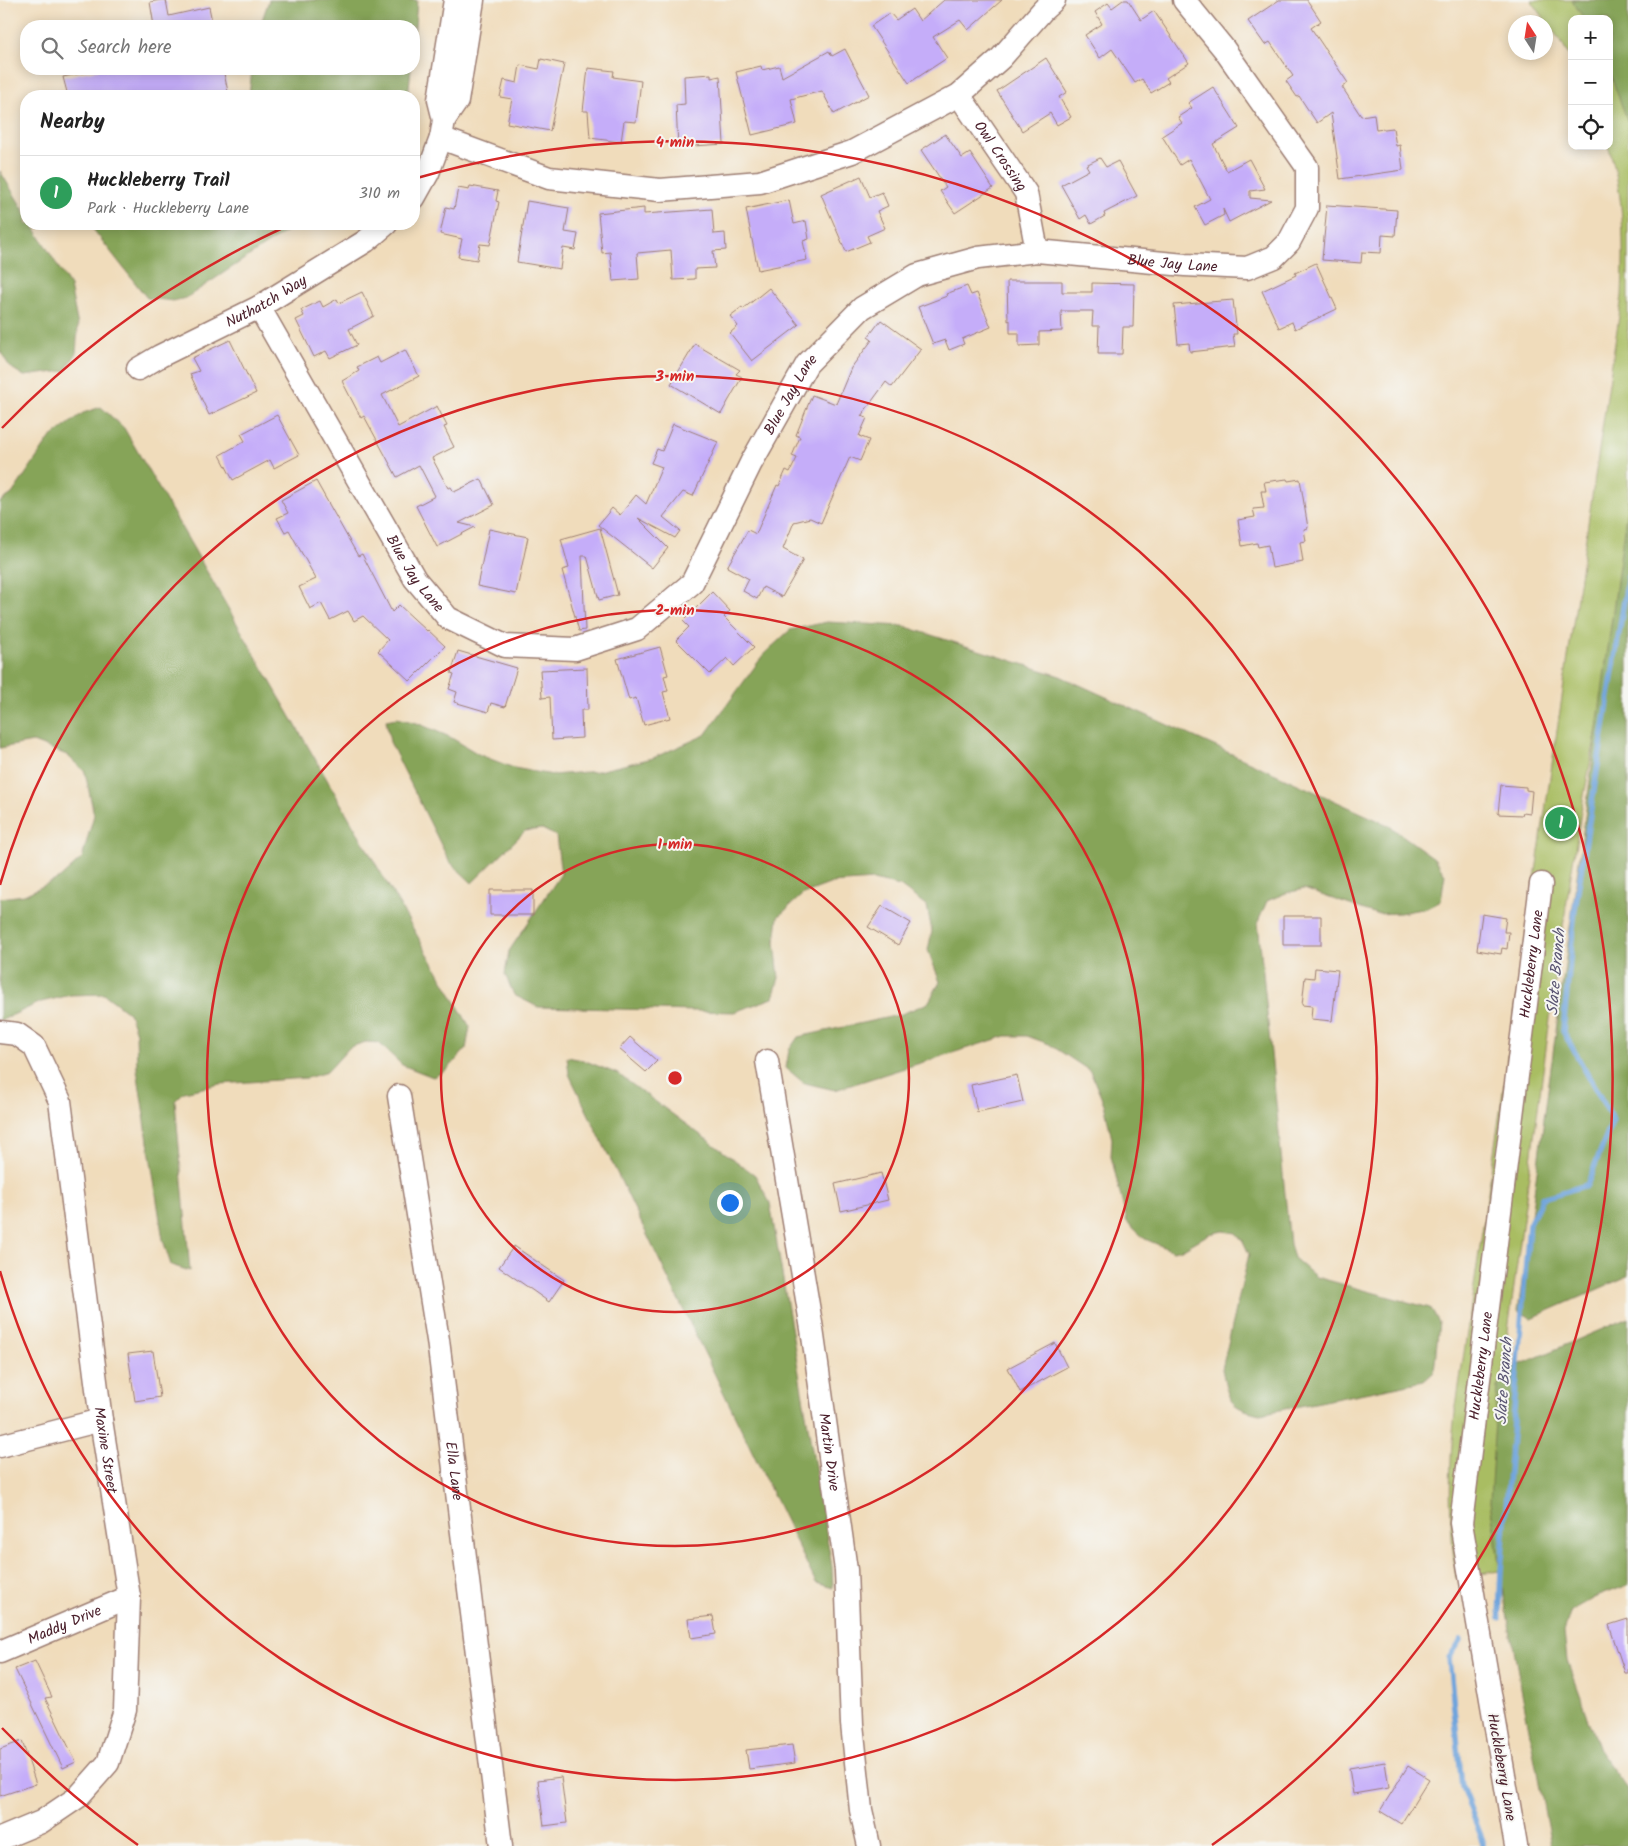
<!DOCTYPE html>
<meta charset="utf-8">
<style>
:root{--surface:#fff;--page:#f6f6f6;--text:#222;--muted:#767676;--line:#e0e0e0;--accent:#d1495b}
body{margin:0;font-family:Kalam,sans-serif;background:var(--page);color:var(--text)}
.controls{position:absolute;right:15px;top:15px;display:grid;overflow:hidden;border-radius:10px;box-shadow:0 2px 12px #0003}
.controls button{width:45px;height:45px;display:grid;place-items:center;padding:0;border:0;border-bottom:1px solid var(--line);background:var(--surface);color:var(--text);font:25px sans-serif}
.compass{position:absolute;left:1508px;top:15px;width:45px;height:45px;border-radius:50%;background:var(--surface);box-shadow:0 2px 12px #0003;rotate:348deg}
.you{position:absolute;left:729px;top:1202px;width:18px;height:18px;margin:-12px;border:4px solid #fff;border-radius:50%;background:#1a73e8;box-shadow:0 0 0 8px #1a73e833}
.badge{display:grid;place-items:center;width:32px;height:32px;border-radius:50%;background:var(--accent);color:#fff;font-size:16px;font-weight:700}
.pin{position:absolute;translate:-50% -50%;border:2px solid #fff;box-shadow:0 1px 5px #0006}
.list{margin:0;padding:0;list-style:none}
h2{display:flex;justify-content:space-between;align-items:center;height:65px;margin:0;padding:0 20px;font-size:21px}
h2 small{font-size:16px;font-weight:400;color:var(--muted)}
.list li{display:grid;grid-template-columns:32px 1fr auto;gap:15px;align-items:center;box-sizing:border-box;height:75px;padding:0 20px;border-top:1px solid var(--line)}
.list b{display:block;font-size:19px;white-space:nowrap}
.list p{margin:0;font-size:16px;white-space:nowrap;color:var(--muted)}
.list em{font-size:16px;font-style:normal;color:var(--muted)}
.icon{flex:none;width:28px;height:28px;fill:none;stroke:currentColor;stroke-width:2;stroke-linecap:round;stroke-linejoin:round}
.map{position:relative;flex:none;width:1628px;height:1846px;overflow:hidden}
.search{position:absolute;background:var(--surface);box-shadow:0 2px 12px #0003;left:20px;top:20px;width:400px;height:55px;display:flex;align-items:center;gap:12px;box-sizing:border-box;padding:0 18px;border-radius:20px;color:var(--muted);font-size:19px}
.panel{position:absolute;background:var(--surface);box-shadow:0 2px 12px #0003;left:20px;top:90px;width:400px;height:140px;border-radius:20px}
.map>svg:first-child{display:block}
.green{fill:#a9bd62;stroke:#7a6e46}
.forest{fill:#86a458;stroke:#686242}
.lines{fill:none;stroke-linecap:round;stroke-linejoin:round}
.stream{stroke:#6fa4dc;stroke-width:5.5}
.building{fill:#c5adf9}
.minor-casing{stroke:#9d7e73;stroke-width:25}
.minor{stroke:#fff;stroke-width:22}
.ring{fill:none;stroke:#d62828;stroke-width:2.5}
.labels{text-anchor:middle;stroke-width:4;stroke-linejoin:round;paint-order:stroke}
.street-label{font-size:15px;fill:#4a1f2b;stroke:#f6f6f2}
.water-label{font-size:16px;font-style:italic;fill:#595472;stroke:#f6f6f2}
.centre{fill:#d62828;stroke:#f6f6f2;stroke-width:2.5}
.ring-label{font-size:15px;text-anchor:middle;font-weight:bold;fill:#d62828;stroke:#f6f6f2;stroke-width:4;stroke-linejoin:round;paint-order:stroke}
</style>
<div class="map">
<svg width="1628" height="1846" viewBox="0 0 1628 1846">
<rect width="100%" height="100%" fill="#f6f6f2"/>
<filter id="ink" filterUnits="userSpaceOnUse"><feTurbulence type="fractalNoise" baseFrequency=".02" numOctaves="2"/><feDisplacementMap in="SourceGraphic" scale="10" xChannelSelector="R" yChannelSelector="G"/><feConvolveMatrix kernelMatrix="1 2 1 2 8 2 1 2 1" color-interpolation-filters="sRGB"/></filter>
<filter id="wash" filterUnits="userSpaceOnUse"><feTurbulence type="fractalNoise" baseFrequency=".0096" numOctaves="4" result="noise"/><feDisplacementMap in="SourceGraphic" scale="20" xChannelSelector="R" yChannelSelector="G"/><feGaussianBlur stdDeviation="1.12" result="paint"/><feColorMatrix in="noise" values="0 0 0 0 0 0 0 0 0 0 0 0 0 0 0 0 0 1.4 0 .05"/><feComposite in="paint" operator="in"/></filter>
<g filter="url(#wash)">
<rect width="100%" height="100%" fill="#f0dcbb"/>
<path class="green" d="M1531,0h48l10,19h-17v42l-13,-22z
M1609,58l19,41v414l-25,185 -22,113 -22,141 -55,409 -10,95 11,114 -49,8c-7,-55 -8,-110 -1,-165l167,-1117c2,-49 3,-102 -14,-150h1z"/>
<path class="forest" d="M269,0h148l-3,41v-15h-154z
M1572,0h56v122l-19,-51v-52h-25z
M252,69h159l-3,27h-159z
M0,171l26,43v10h6l38,62 8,40 -2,28 -11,17 -41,5 -14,-9 -10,-16z
M89,224h208l-111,74 -13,3 -26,-3z
M101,407l23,21 346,599 -4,22 -19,21 -14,7 -31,-12 -23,-22 -13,-1 -16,5 -23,25 -20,6 -87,6 -36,8 -9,9 15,170 -19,-6 -8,-25 -26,-171 -1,-36 -7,-20 -25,-19 -33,1 -30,7 -39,18 -2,-1v-121l24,-3 36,-17 22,-20 12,-43 -9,-43 -18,-17 -34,-13 -33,6v-246l12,-8 38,-56 33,-25z
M1628,500v776l-96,42 -14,-7z
M827,622l76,4 157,50 328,149 46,33 11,16 -4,26 -14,8 -27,5 -24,1 -72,-25 -18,4 -19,8 -9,21 32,322 4,14 22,19 114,31 9,14 -5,50 -10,9 -164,33c-33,-7 -31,-14 -38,-45l27,-115 -6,-13 -7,-8 -13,-2 -14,3 -24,14 -12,3 -28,-12 -18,-17 -16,-66 1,-17 -8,-35 -14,-33 -41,-27 -22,-8h-21l-171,54 -31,-7 -18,-15 3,-18 9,-13 101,-22 29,-12 12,-21 -12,-32 4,-19 -5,-25 -27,-20 -27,-6 -41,3 -29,11 -25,23 -3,25 4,36 -6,20 -39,14 -196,-5 -24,-12 -9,-21 4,-23 52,-77 -5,-38 -14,-7 -17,2 -53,52 -23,-22 -59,-119 -4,-22 11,-2 20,5 33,14 30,18 34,13 39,7 45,-4 55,-13 52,-23 59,-81 26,-24z
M567,1057l16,3 35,14 137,101 15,28 62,364 1,21 -17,-5 -247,-509z
M1628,1318v267l-34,13 -23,13 -7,20 3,30 33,92 28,37v56h-77l-46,-243 -15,-101 7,-115 15,-19z"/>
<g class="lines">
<path class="stream" d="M1499,1618l2,-48 28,-345 13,-27 45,-13 26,-65 -50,-89 12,-122 53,-333
M1461,1640l-12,18 13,129 21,54v5"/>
</g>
<g id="blocks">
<path class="building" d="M161,0h5l3,16 40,-9 4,19h-59l-4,-24z
M944,0h58l-34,30 -8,-10 -27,17 14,21 -38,25 -38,-57 19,-13 6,7 16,-11 8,12z
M1123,0h5l13,20 13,-9 35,52 -23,15 3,4 -18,11 -9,-14 -7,4 -23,-34 -12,9 -15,-23 17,-11 -7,-12 13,-9 4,5z
M1279,0h28l14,21 -10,7 37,55 -6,4 19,29 13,-2 2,16 17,-2 3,18 4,-1 3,25 -63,9 -9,-66 -14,10 -18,-27 -2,1 -11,-16 7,-5 -23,-34 -5,3 -17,-24z
M845,49l24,46 -35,19 -12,-23 -31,8 6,25 -45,11 -16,-63 25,-6 1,4 17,-4 3,11 47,-26 3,5z
M1046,58l21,34 -8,5 12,20 -14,8 -7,-12 -28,18 -25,-40z
M541,59l23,5 -14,67 -43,-8 5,-24 -12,-2 4,-17 13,3 3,-18 19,4z
M588,68l26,3 -1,6 28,4 -5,41 -12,-1 -3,21 -31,-4 -2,-27h-5z
M101,69h122l6,27h-161l-5,-19z
M711,74v4l9,-2 4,68 -46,3 -2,-42 9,-1 -1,-28z
M1213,87l26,41 -26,16 14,27 22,-12 16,30 -15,2v7l21,2 -42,22 -6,-13 1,6 -19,10 -10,-18 15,-8 -21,-40 -9,6 -18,-29 20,-13 -4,-6 14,-9 -4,-5z
M945,134l17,24 8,-5 23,35 -38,25 -15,-22 6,-4 -25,-37z
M1100,158l6,9 12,-6 19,35 -33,17 1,3 -14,8 -5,-9 -6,4 -19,-34 28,-15 -3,-5z
M861,176l9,21 12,-5 6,14 -11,5 8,17 -18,8 3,6 -24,10 -25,-58z
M470,186l28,5 -2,10 3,1 -9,43 -10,-1 -3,16 -19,-3 4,-18 -22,-5 6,-27 8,2 4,-21 11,2z
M789,200l5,24 12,-3 3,18 -6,2 4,19 -49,10 -12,-61z
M527,201l42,7 -4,24 13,2 -3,16 -12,-2 -3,21 -43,-7z
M1327,205l70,5 -2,26 -13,-1 -1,18 -19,-1 -1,11 -39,-3z
M644,208v6l68,-5 2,25 11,-1 1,17 -13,1 2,17 -20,1v10l-22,1 -2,-30 -34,3 2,26 -26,2 -3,-29 -8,1 -4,-40z
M1316,263l21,46 -42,20 -3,-7 -13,6 -17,-37 34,-16 -1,-2z
M1007,281h55v11h30v-9l42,1 -1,43h-10l-1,27h-24l1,-28h-7l1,-15h-32l1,20 -23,1v13l-20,1v-13h-9v-13l-2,1z
M967,286l4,9 6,-2 14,34 -29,12 2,5 -15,6 -4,-10 -12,4 -15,-37 29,-11 -1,-2z
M769,288l30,37 -47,36 -22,-28 8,-7 -8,-10 12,-9 1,2z
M362,292l12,24 -25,13 8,16 -27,13 -4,-7 -12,6 -18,-37 8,-4 -3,-6 19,-9 3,6 14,-8 2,4z
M1233,300l4,34h-4l2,13 -45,5 -1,-9 -11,1 -4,-39z
M881,320l40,29 -29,38 -6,-5 -25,34 6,2 -8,18 10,4 -9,21 -10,-4 -29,66 -11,-5 -16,4 -11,27 20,11 -21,37 -19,-10 -6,12 -14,-8 6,-12 -22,-12 21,-37 8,4 21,-49 2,1 7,-16 4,2 7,-14 -5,-2 8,-19 -4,-2 16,-40 24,9 15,-36 21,-28 -4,-3z
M230,340l26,53 -47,22 -19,-41 9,-3 -7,-13z
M695,344l45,26 -4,4 6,3 -21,37 -50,-30z
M405,350l14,26 -37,19 16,32 39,-21 10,20 -3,1 10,20 -22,11 16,30 3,-1 3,5 27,-13 13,26 -35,18 16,4 -38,20 -21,-41 19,-10 -16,-31 -22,12 -33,-61 -3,2 -19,-37 17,-10 -2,-4 20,-10 3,6z
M277,415l22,40 -25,13 -4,-8 -37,20 -13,-25 25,-14 -4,-7z
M673,424l45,18 -25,54 -10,-4 -20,25 17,14 -5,7 -37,-20 30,30 -16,20 -54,-43 14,-17 8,7 16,-20 10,9 16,-37 -11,-4 6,-14 5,2z
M1287,479l1,2 12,-2 8,49 -4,1 2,12 -6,1 3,20 -31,6 -4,-23 -10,2 -1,-4 -15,3 -4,-26 17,-3 -2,-8 11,-1 -3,-17h5l-2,-9z
M316,481l42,75 4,-2 30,58 7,-7 28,26 1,-1 17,16 -35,35 -32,-30 10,-11 -25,-24 -9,5 -6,-10 -18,9 -9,-17 -11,6 -11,-22 17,-8 -27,-49 -4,2 -8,-14 11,-5 -7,-13z
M600,528l18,67 -19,5 -12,-44h-5l3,74 -6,1 -17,-61 7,-2 -8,-29z
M489,529l39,8 -12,57 -39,-8z
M712,592l18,19 -6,6 30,30 -20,19 -7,-8 -17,16 -34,-34 13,-13 -6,-6z
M660,647l8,28 -4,1 4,15 -5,1 7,26 -26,7 -8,-27 -7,2 -12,-41z
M458,651l59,17 -12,39 -14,-4 -3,9 -34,-10 3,-10 -8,-3 5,-15 -3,-1z
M587,668l1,42h-7l1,28 -30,2 -2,-43 -8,1 -2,-28z
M1501,785l25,2v3l6,1 -2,22 -7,-1 -1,3 -24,-1z
M490,890h43v25h-43z
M882,906l29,17 -13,22 -30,-18z
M1482,914l24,4 -2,14h5l-2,17 -5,-1 -1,6 -24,-4z
M1283,916h38v29h-38z
M1315,968l23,2 -6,51 -21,-2 1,-13 -10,-1 3,-28 9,1z
M630,1037l27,24 -11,11 -27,-23z
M1017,1075l6,27 -46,10 -6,-27z
M881,1173l7,27 -47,11 -6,-27z
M514,1246l50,34 -15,22 -50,-35z
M1055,1343l12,24 -47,25 -12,-24z
M153,1351l7,46 -25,4 -7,-47z
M713,1616l3,18 -25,4 -3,-19z
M1628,1619v54h-3l-16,-48z
M35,1661l17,36 -7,1 31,64 -13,6 -48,-99z
M22,1741l14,43 -36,12v-47z
M792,1745l3,18 -46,6 -3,-19z
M1385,1762l4,26 -36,6 -4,-26z
M1408,1766l21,13 -28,45 -21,-13z
M561,1777l6,46 -23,3 -6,-46z"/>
</g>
</g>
<g filter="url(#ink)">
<use href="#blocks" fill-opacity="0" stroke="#9d7e73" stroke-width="1"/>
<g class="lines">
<g class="minor-casing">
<g id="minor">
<path id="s1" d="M959,95l67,98 11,58"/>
<path d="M444,120l13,-19 16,-101"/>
<path d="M441,138l108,40 111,12 100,-8 92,-30 107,-57 42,-37 42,-48 11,-10"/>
<path d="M414,198l14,-25 13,-35 3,-18 -5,-20 16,-100"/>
<path id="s2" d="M259,307l156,272 33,39 57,28 70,3 62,-20 55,-46 59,-120 56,-99 55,-56 55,-33 61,-17 59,-7 148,14 62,3 27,-11 15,-15 18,-34v-41l-83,-118 -40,-49"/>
<path id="s3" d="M138,369l22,-13 99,-49 107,-66 20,-17"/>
<path id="s4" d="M0,1032l17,2 17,12 26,55 41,319 28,177 -4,113 -17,53 -30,34 -37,25 -41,17"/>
<path id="s5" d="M767,1061l45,268 34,241 6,154 9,86 8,36"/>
<path id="s6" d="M399,1096l39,244 63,506"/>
<path d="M0,1446l101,-26"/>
<path id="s7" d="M0,1652l129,-55"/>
<path id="s8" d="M1516,1846l-55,-323 80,-639"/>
</g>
</g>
<use href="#minor" class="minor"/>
</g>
</g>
<g class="ring">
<circle cx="675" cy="1078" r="234"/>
<circle cx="675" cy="1078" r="468"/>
<path d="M0 885A702 702 0 1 1 0 1271"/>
<path d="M138 1845A936 936 0 0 1 2 1728M2 428A936 936 0 0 1 287 226M417 178A936 936 0 0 1 1212 1845"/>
</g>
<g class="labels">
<g class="street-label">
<text dy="5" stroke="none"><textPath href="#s1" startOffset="74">Owl Crossing</textPath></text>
<text dy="5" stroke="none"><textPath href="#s2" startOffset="1284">Blue Jay Lane</textPath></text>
<text dy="5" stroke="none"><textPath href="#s3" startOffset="145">Nuthatch Way</textPath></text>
<text dy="5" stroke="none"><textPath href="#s2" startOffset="848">Blue Jay Lane</textPath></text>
<text dy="5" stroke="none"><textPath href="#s2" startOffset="309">Blue Jay Lane</textPath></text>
<text dy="5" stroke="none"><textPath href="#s8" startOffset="891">Huckleberry Lane</textPath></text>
<text dy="5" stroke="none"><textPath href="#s8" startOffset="486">Huckleberry Lane</textPath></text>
<text dy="5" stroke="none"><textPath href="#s4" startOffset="451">Maxine Street</textPath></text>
<text dy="5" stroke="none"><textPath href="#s5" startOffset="396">Martin Drive</textPath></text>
<text dy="5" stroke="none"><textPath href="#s6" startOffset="379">Ella Lane</textPath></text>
<text dy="5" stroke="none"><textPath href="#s7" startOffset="70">Maddy Drive</textPath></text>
<text transform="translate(1502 1767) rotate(80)" y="5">Huckleberry Lane</text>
</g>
<g class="water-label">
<text transform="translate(1555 972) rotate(-85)" y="6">Slate Branch</text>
<text transform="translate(1503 1381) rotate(-86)" y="6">Slate Branch</text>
</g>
</g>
<circle cx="675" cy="1078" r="8" class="centre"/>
<g class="ring-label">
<text x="675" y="147">4 min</text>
<text x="675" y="381">3 min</text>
<text x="675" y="615">2 min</text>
<text x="675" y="849">1 min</text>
</g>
</svg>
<div class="controls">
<button>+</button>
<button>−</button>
<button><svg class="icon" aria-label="locate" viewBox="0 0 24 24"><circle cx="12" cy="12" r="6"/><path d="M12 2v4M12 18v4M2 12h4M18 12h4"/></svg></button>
</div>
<svg class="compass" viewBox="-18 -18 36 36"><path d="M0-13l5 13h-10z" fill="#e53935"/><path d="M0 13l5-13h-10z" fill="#767676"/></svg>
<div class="you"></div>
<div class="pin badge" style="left:1561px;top:823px;background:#2e9e5b">1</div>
<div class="search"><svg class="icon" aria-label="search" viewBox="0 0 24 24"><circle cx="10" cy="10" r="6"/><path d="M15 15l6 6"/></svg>Search here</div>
<section class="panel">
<h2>Nearby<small></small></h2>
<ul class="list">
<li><span class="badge" style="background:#2e9e5b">1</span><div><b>Huckleberry Trail</b><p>Park · Huckleberry Lane</p></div><em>310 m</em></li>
</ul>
</section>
</div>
